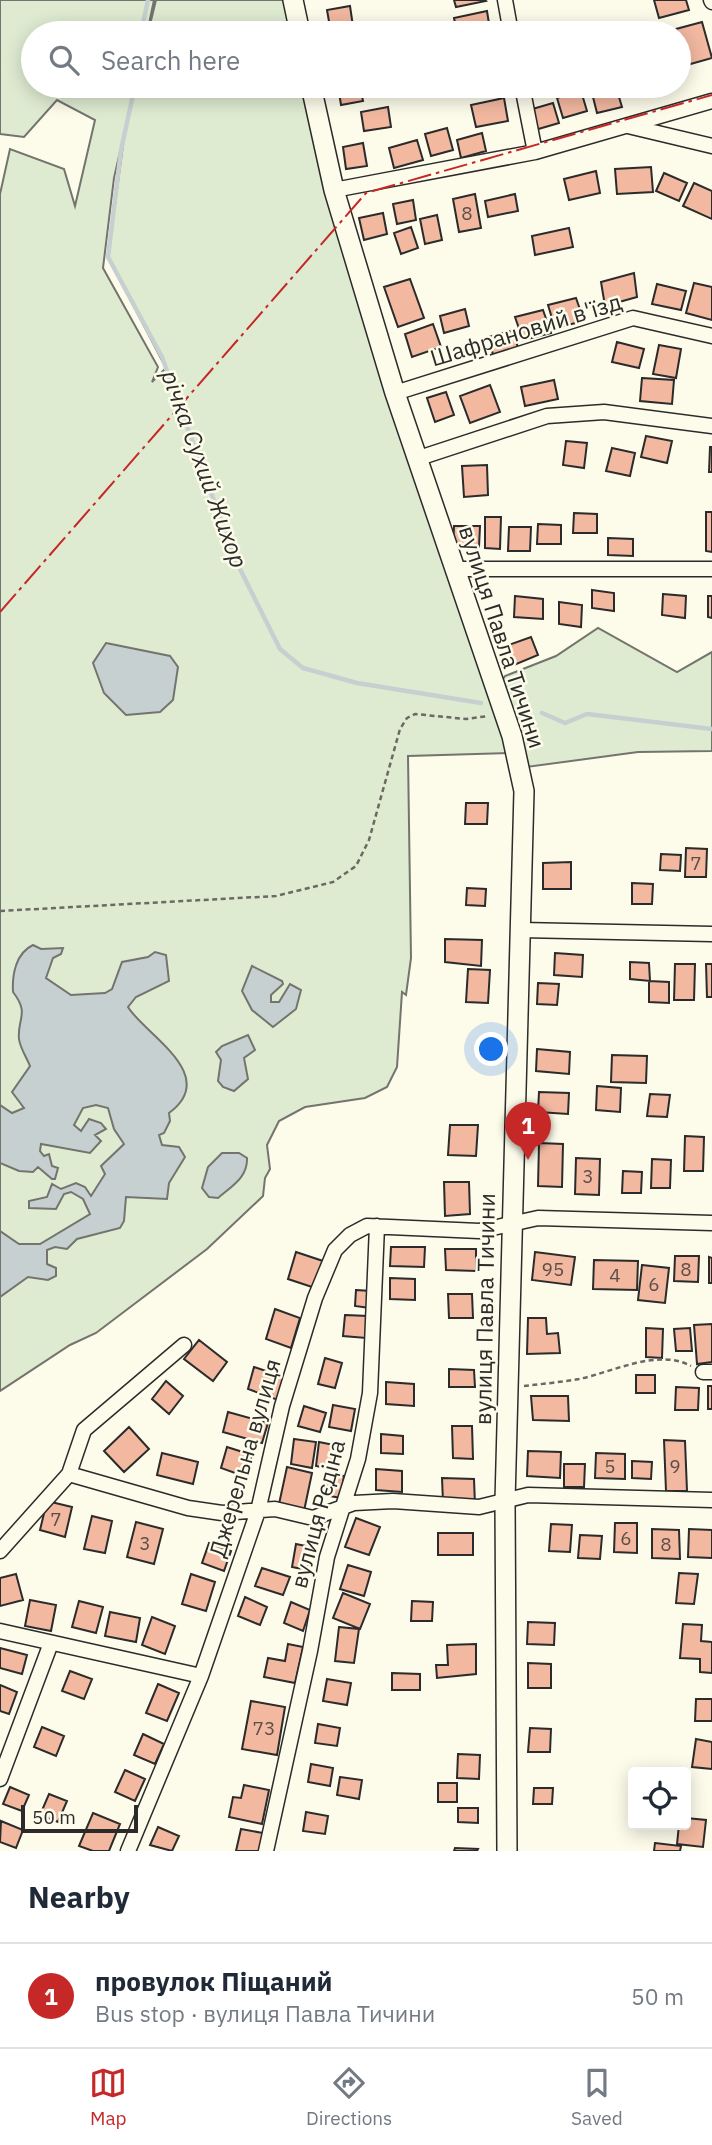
<!DOCTYPE html>
<meta charset="utf-8">
<style>
:root{--surface:#fff;--page:#f6f6f7;--text:#1f2937;--muted:#747a83;--line:#e0e1e3;--accent:#c62828}
body{margin:0;font-family:"IBM Plex Sans",sans-serif;background:var(--page);color:var(--text)}
.controls{position:absolute;right:21px;bottom:21px;display:grid;overflow:hidden;border-radius:7px;box-shadow:0 4px 18px #0003}
.controls button{width:63px;height:63px;display:grid;place-items:center;padding:0;border:0;border-bottom:2px solid var(--line);background:var(--surface);color:var(--text);font:35px sans-serif}
.scale{position:absolute;left:21px;bottom:18px;width:117px;box-sizing:border-box;padding-left:7px;border:4px solid #2b2b2b;border-top:0;font-size:19px;line-height:24px;white-space:nowrap;color:#2b2b2b;-webkit-text-stroke:5px #fdfbea;paint-order:stroke}
.you{position:absolute;left:492px;top:1050px;width:24px;height:24px;margin:-18px;border:5px solid #fff;border-radius:50%;background:#1a73e8;box-shadow:0 0 0 10px #1a73e833}
.badge{display:grid;place-items:center;width:46px;height:46px;border-radius:50%;background:var(--accent);color:#fff;font-size:23px;font-weight:700}
.pin{position:absolute;translate:-50% -58px;filter:drop-shadow(0 2px 4px #0008)}
.pin::after{content:'';position:absolute;top:37px;width:24px;height:21px;background:inherit;clip-path:polygon(0 0,100% 0,50% 100%)}
.list{margin:0;padding:0;list-style:none}
h2{display:flex;justify-content:space-between;align-items:center;height:91px;margin:0;padding:0 28px;font-size:30px}
h2 small{font-size:23px;font-weight:400;color:var(--muted)}
.list li{display:grid;grid-template-columns:46px 1fr auto;gap:21px;align-items:center;box-sizing:border-box;height:105px;padding:0 28px;border-top:2px solid var(--line)}
.list b{display:block;font-size:26px;white-space:nowrap}
.list p{margin:0;font-size:23px;white-space:nowrap;color:var(--muted)}
.list em{font-size:23px;font-style:normal;color:var(--muted)}
.icon{flex:none;width:38px;height:38px;fill:none;stroke:currentColor;stroke-width:2;stroke-linecap:round;stroke-linejoin:round}
.map{position:relative;flex:none;width:712px;height:1851px;overflow:hidden}
.search{position:absolute;background:var(--surface);box-shadow:0 4px 18px #0003;left:21px;right:21px;top:21px;height:77px;display:flex;align-items:center;gap:18px;box-sizing:border-box;padding:0 24px;border-radius:38px;color:var(--muted);font-size:26px}
.sheet{height:196px;background:var(--surface)}
nav{display:flex;justify-content:space-around;align-items:center;box-sizing:border-box;height:98px;border-top:2px solid var(--line);background:var(--surface);font-size:19px;color:var(--muted)}
nav a{display:grid;justify-items:center;gap:4px}
nav .on{color:var(--accent)}
.map>svg:first-child{display:block}
.green{fill:#deebd1;stroke:#74746e;stroke-width:2;fill-rule:evenodd}
.water{fill:#c7d0d0;stroke:#74746e;stroke-width:2}
.lines{fill:none;stroke-linecap:round;stroke-linejoin:round}
.stream{stroke:#c7d0d0;stroke-width:4.5}
.building{fill:#f2b8a0;stroke:#2b2b2b;stroke-width:2}
.street-casing{stroke:#2b2b2b;stroke-width:17}
.secondary-casing{stroke:#2b2b2b;stroke-width:22}
.path{stroke:#6a6964;stroke-width:2.5;stroke-dasharray:5 3.5;stroke-linecap:butt}
.street{stroke:#fdfbea;stroke-width:14}
.secondary{stroke:#fdfbea;stroke-width:19}
.power{stroke:#c62828;stroke-width:2;stroke-dasharray:24 5 3.5 5;stroke-linecap:butt}
.labels{text-anchor:middle;stroke-width:5;stroke-linejoin:round;paint-order:stroke}
.number-label{font-size:19px;fill:#5d4e48}
.street-label{font-size:23px;fill:#2b2b2b;stroke:#fdfbea}
.water-label{font-size:24px;font-style:italic;fill:#2b2b2b;stroke:#fdfbea}
</style>
<div class="map">
<svg width="712" height="1851" viewBox="0 0 712 1851">
<rect width="100%" height="100%" fill="#fdfbea"/>
<path class="green" d="M0,0h154l-7,33h-114v53h278l23,104 166,493 5,-7 51,-20 42,-28 79,44 35,-20v99l-74,1 -119,16 -5,-15 -106,3 3,202 -5,37 -4,-3 -5,75 -10,20 -22,11 -60,9 -26,14 -12,24 3,24 -5,9 -2,18 -56,53 -111,84 -26,12 -70,46v-1197l10,-45 54,20 11,37 20,-86 -38,-20 -33,37 -24,-3zM125,130l-17,127 58,111 -14,14 6,-15 -55,-99 11,-90z
M156,0h137l7,33h-152z"/>
<path class="water" d="M106,643l64,13 8,11 -5,33 -13,12 -34,3 -22,-22 -11,-30z
M33,945l8,4 22,-1 -2,6 -8,4 -7,20 25,17 34,-2 7,-4 10,-27 26,-5 7,-5 11,3 3,26 -33,16 -8,10c16,27 93,68 41,106l1,8 -6,12 -5,2 3,10 17,2 6,10 -16,26 -2,16 -41,-2 -2,24 -4,7 -43,11 -10,10 -12,-2 -8,3v14l9,4v8l-8,4 -20,-3 -28,20v-66l19,13h21l50,-30 -7,-15 -12,-7 -7,2 -8,15 -27,-1v-7l18,-4 5,-13 9,5 15,-6 9,4 6,9 14,-22 -4,-8 23,-22 -10,-15 -6,-21 -12,-3 -13,3 -9,17 7,6 8,-12 12,4 5,6 -11,6 6,6 -11,12 -49,-9 -1,7 4,5 5,-2 3,12 6,2 -3,11h-3l-14,-12 -5,5 -14,-1 -19,-8v-58l12,8 12,-5 -12,-16 18,-26c-3,-8 -10,-18 -11,-27 -2,-21 11,-25 -6,-47 -1,-18 3,-39 20,-47z
M252,966l30,15 1,3 -12,11v7h8l11,-18 11,6 -5,19 -23,18 -21,-17 -10,-19z
M248,1035l7,15 -11,8 4,21 -14,12 -11,-4 -5,-6 3,-21 -5,-8 6,-6z
M222,1153h17l8,5c1,19 -15,28 -29,40l-9,-1 -7,-9 6,-21z"/>
<g class="lines">
<path class="stream" d="M141,33l7,-33
M135,86l-14,64 -13,107 54,100 73,202 45,90 23,19 54,15 124,20
M542,713l23,10 22,-9 125,15"/>
</g>
<path class="building" d="M454,0h31l1,1 -30,6z
M654,0h32l3,10 -30,8z
M350,6l4,27h-23l-4,-23z
M487,11l3,19 -33,3 -3,-15z
M702,22l10,36 -25,7 -11,-36z
M338,86h22l3,15 -22,4z
M616,87l6,20 -25,6 -5,-20z
M581,91l6,20 -24,7 -6,-20z
M504,98l4,23 -32,6 -5,-22z
M553,103l6,20 -24,7 -6,-20z
M388,107l3,20 -27,4 -3,-19z
M447,128l6,22 -22,6 -6,-22z
M482,133l4,18 -25,7 -4,-18z
M417,140l6,20 -29,8 -5,-20z
M363,143l4,23 -21,3 -3,-22z
M651,167l2,25 -36,2 -2,-25z
M596,171l4,22 -31,7 -5,-21z
M664,173l23,10 -8,18 -23,-10z
M694,183l18,8v28l-29,-13z
M475,194l6,34 -22,4 -6,-33z
M515,194l3,17 -30,6 -3,-16z
M413,200l3,20 -19,4 -4,-20z
M383,213l4,21 -23,6 -5,-22z
M437,215l5,25 -17,4 -5,-25z
M411,227l7,21 -17,6 -7,-21z
M569,228l4,19 -38,8 -3,-19z
M634,273l3,24 -32,9 -4,-24z
M410,279l14,39 -26,9 -14,-40z
M694,283l18,4v33l-26,-7z
M657,284l29,7 -5,19 -29,-6z
M576,298l8,23 -29,7 -7,-23z
M465,309l4,17 -25,7 -4,-17z
M543,310l8,23 -28,7 -8,-23z
M433,324l8,23 -29,10 -7,-23z
M513,330l5,18 -25,7 -4,-18z
M617,342l27,7 -5,19 -27,-6z
M659,345l22,4 -5,29 -23,-4z
M642,378l32,2 -2,24 -32,-3z
M554,380l4,19 -33,7 -4,-19z
M490,385l10,27 -30,11 -10,-27z
M446,392l8,23 -19,7 -8,-24z
M646,436l26,5 -5,22 -26,-6z
M566,441l21,2 -3,25 -21,-3z
M710,447h2v25h-3z
M612,448l23,5 -5,23 -24,-5z
M487,465l1,30 -24,2 -2,-31z
M706,512h6v40l-6,-1z
M574,513l23,1v19h-24z
M485,517h16l-1,32 -15,-1z
M538,524l23,1v19h-24z
M454,526h26l-1,21h-26z
M509,527h22l-1,24h-22z
M608,538l25,1v17l-25,-1z
M592,590l22,3v18l-22,-3z
M663,594l23,2 -1,22 -23,-3z
M515,596l28,3v20l-29,-2z
M708,596h4v22l-4,-1z
M559,602l23,3 -1,22 -22,-3z
M531,637l7,18 -24,10 -8,-19z
M466,803h22l-1,21h-22z
M686,848l21,1 -1,28h-21z
M661,854l20,1 -1,16 -20,-1z
M571,862v27h-28v-26z
M632,883l21,1 -1,20h-20z
M467,888l19,1 -1,17 -19,-1z
M445,939l37,1 -1,26 -36,-4z
M555,953l28,2 -1,22 -28,-2z
M630,962l19,1 1,18 -20,-2z
M675,964h20l-1,36h-20z
M706,964h6v33h-5z
M468,969l22,1 -2,33 -22,-1z
M649,981l20,1v21l-20,-1z
M538,983l21,1 -2,21 -20,-1z
M537,1049l33,3 -1,22 -33,-3z
M612,1055l35,1 -1,27 -35,-1z
M597,1086l24,2 -1,24 -24,-2z
M539,1092l30,1 -1,21 -30,-2z
M650,1094l20,1 -3,22 -20,-1z
M450,1125h28l-2,31 -28,-1z
M685,1136l19,1 -1,34h-19z
M539,1143l24,1 -1,43 -24,-1z
M576,1158l24,1 -1,36 -24,-1z
M652,1159l19,1 -1,28h-19z
M623,1171l19,1 -1,21h-19z
M444,1182h25l1,32 -25,2z
M391,1247h34l-1,20 -34,-1z
M445,1249h31v22l-30,-1z
M296,1252l27,9 -8,27 -27,-9z
M535,1252l40,5 -4,28 -39,-5z
M675,1256h24l-1,26 -24,-1z
M709,1257l3,1v25h-3z
M594,1260l44,1 -1,29 -44,-1z
M642,1265l27,3 -4,35 -27,-3z
M390,1278l25,1v21l-25,-1z
M356,1290l15,1 -1,17 -15,-2z
M448,1294h24l1,24h-24z
M275,1309l25,9 -9,30 -25,-9z
M345,1315l23,1 -2,22 -23,-2z
M528,1318h18l1,16 11,-1 2,20 -33,1z
M712,1324v38l-15,2 -3,-39z
M646,1328l17,1 -1,29 -16,-1z
M690,1328l2,23h-16l-2,-22z
M199,1340l28,22 -14,19 -29,-22z
M325,1358l17,5 -7,25 -17,-4z
M254,1367l30,10 -6,23 -30,-11z
M449,1369l25,1 1,17h-26z
M636,1375h19v18h-19z
M166,1381l17,15 -14,18 -17,-15z
M386,1382l28,2v22l-28,-2z
M708,1386h4v23h-4z
M676,1387l23,1 -1,22h-23z
M531,1396h37l1,25 -36,-1z
M333,1405l22,4 -4,22 -22,-4z
M304,1406l22,7 -6,19 -22,-6z
M228,1412l40,11 -6,20 -39,-11z
M452,1426h20l1,33 -20,-1z
M129,1427l20,22 -25,23 -20,-21z
M381,1434l22,2v18l-22,-1z
M294,1439l22,3 -4,26 -21,-4z
M664,1440l21,1 2,50h-21z
M319,1442l20,4 -4,24 -19,-4z
M227,1447l25,8 -6,22 -25,-9z
M528,1451l33,1 -1,26 -33,-2z
M162,1453l36,9 -5,22 -36,-9z
M596,1453l29,1v25l-30,-1z
M632,1461l20,1 -1,17 -19,-1z
M564,1464h21l-1,23h-20z
M287,1467l25,6 -8,38 -25,-7z
M376,1469l26,2v21l-26,-2z
M327,1472l17,4 -3,22 -17,-3z
M442,1478l32,1 1,26 -32,-3z
M47,1501l25,6 -7,30 -25,-7z
M92,1516l20,5 -7,32 -21,-4z
M356,1518l24,9 -11,28 -24,-8z
M136,1522l27,7 -9,35 -27,-7z
M615,1523h22v30l-23,-1z
M551,1524l21,1 -2,27 -21,-1z
M652,1529l27,1 1,29 -28,-1z
M689,1529l23,1v28l-24,-1z
M438,1533h35v22h-35z
M580,1535l22,1 -2,23 -22,-1z
M209,1543l22,8 -7,20 -22,-8z
M296,1544l15,3 -4,23 -15,-3z
M348,1565l23,7 -7,24 -24,-7z
M262,1568l28,9 -7,18 -28,-9z
M679,1573l19,1 -4,30 -18,-1z
M16,1574l7,26 -23,6v-28z
M191,1574l24,8 -9,29 -24,-7z
M343,1593l27,11 -10,25 -27,-11z
M245,1597l22,10 -7,18 -22,-9z
M30,1600l26,5 -5,26 -26,-5z
M79,1601l24,6 -7,26 -24,-6z
M412,1601l21,1 -1,19h-21z
M291,1602l19,8 -7,21 -19,-8z
M110,1612l30,6 -4,24 -31,-6z
M152,1617l23,9 -10,28 -23,-9z
M528,1622l27,1 -1,22 -27,-1z
M683,1624l19,1 -1,16 11,1v31l-12,-1v-13l-20,-1z
M339,1627l20,2 -5,34 -19,-2z
M288,1644l15,3 -8,36 -31,-6 4,-19 17,3z
M476,1644v30l-39,4 -1,-13h12l-1,-20z
M0,1648l27,7 -5,19 -22,-6z
M528,1663l23,1v24h-23z
M70,1671l22,8 -8,20 -22,-8z
M392,1673l28,1v16h-28z
M327,1679l24,4 -4,22 -24,-4z
M158,1684l21,9 -12,28 -21,-8z
M0,1685l17,7 -8,22 -9,-3z
M696,1699h16v22h-17z
M251,1701l34,6 -8,48 -35,-6z
M318,1724l22,4 -3,18 -22,-3z
M42,1727l22,9 -8,20 -22,-9z
M530,1728l21,1 -1,23h-22z
M143,1734l21,10 -9,20 -21,-9z
M696,1739l16,3v27l-20,-2z
M458,1754l22,1 -1,24 -22,-1z
M311,1764l22,4 -3,18 -22,-4z
M125,1770l20,9 -10,22 -20,-9z
M340,1777l22,3 -3,19 -22,-4z
M438,1783h19v19h-19z
M244,1785l25,5 -7,34 -33,-7 4,-20 8,1z
M10,1787l19,8 -7,16 -19,-7z
M534,1788h19l-1,16h-19z
M49,1794l18,7 -9,21 -18,-7z
M458,1808h20v15l-20,-1z
M306,1812l22,4 -3,18 -22,-3z
M93,1813l27,11 -11,27h-16l-14,-5z
M686,1818l20,2 -3,27 -26,-3 2,-19h7z
M1,1821l22,9 -7,18 -16,-6z
M158,1827l21,9 -7,15 -22,-6z
M241,1829l22,4 -4,18h-23z
M655,1843l26,3 -1,5h-26z
M455,1848l23,1 -1,2h-23z"/>
<g class="lines">
<g class="street-casing">
<path id="street" d="M505,0l6,33
M711,0l1,2
M522,86l13,66
M628,126l84,20
M334,190l201,-38 177,-51
M395,393l238,-75 79,18
M416,459l131,-43 57,-4 108,14
M457,569h255
M521,930l191,4
M703,1372h9
M69,1474l119,34 34,5 53,-4 38,9 41,-15 39,-2 86,6 49,-12 184,5
M0,1551l69,-77 15,-44 100,-85
M0,1631l201,45
M0,1779l51,-136
M128,1851l73,-175 57,-165 24,-105 33,-108 20,-48 15,-15 17,-9 112,5 59,-13 174,5
M266,1851l44,-200 17,-94 31,-98 12,-66 7,-167"/>
</g>
<g class="secondary-casing">
<path id="secondary" d="M293,0l7,33
M311,86l23,104 61,203 117,343 12,55 -19,710 2,350"/>
</g>
<path class="path" d="M0,911l276,-15 57,-14 23,-16 13,-26 31,-111 7,-11 8,-4 51,5 22,-3
M524,1386c18,-2 37,-4 55,-7 34,-7 79,-31 112,-13"/>
<use href="#street" class="street"/>
<use href="#secondary" class="secondary"/>
<path class="power" d="M0,612l366,-419 346,-98"/>
</g>
<g class="labels">
<g class="number-label">
<text x="467" y="220">8</text>
<text x="696" y="870">7</text>
<text x="588" y="1183">3</text>
<text x="553" y="1276">95</text>
<text x="686" y="1276">8</text>
<text x="615" y="1282">4</text>
<text x="654" y="1291">6</text>
<text x="610" y="1473">5</text>
<text x="675" y="1473">9</text>
<text x="56" y="1526">7</text>
<text x="626" y="1545">6</text>
<text x="145" y="1550">3</text>
<text x="666" y="1551">8</text>
<text x="264" y="1735">73</text>
</g>
<g class="street-label">
<text transform="translate(526 330) rotate(-17)" y="8">Шафрановий в'їзд</text>
<text transform="translate(502 637) rotate(72)" y="8">вулиця Павла Тичини</text>
<text transform="translate(485 1309) rotate(-89)" y="8">вулиця Павла Тичини</text>
<text transform="translate(245 1458) rotate(-74)" y="8">Джерельна вулиця</text>
<text transform="translate(318 1514) rotate(-75)" y="8">вулиця Рєдіна</text>
</g>
<g class="water-label">
<text transform="translate(204 469) rotate(70)" y="8">річка Сухий Жихор</text>
</g>
</g>
</svg>
<div class="controls">
<button><svg class="icon" aria-label="locate" viewBox="0 0 24 24"><circle cx="12" cy="12" r="6"/><path d="M12 2v4M12 18v4M2 12h4M18 12h4"/></svg></button>
</div>
<div class="scale">50 m</div>
<div class="you"></div>
<div class="pin badge" style="left:528px;top:1160px">1</div>
<div class="search"><svg class="icon" aria-label="search" viewBox="0 0 24 24"><circle cx="10" cy="10" r="6"/><path d="M15 15l6 6"/></svg>Search here</div>
</div>
<section class="sheet">
<h2>Nearby<small></small></h2>
<ul class="list">
<li><span class="badge">1</span><div><b>провулок Піщаний</b><p>Bus stop · вулиця Павла Тичини</p></div><em>50 m</em></li>
</ul>
</section>
<nav>
<a class="on"><svg class="icon" aria-label="map" viewBox="0 0 24 24"><path d="M3 6l6-2 6 2 6-2v14l-6 2-6-2-6 2zM9 4v14M15 6v14"/></svg>Map</a>
<a><svg class="icon" aria-label="directions" viewBox="0 0 24 24"><path d="M12 3l9 9-9 9-9-9zM9 14v-3h6M13 9l2 2-2 2"/></svg>Directions</a>
<a><svg class="icon" aria-label="saved" viewBox="0 0 24 24"><path d="M7 4h10v16l-5-4-5 4z"/></svg>Saved</a>
</nav>
